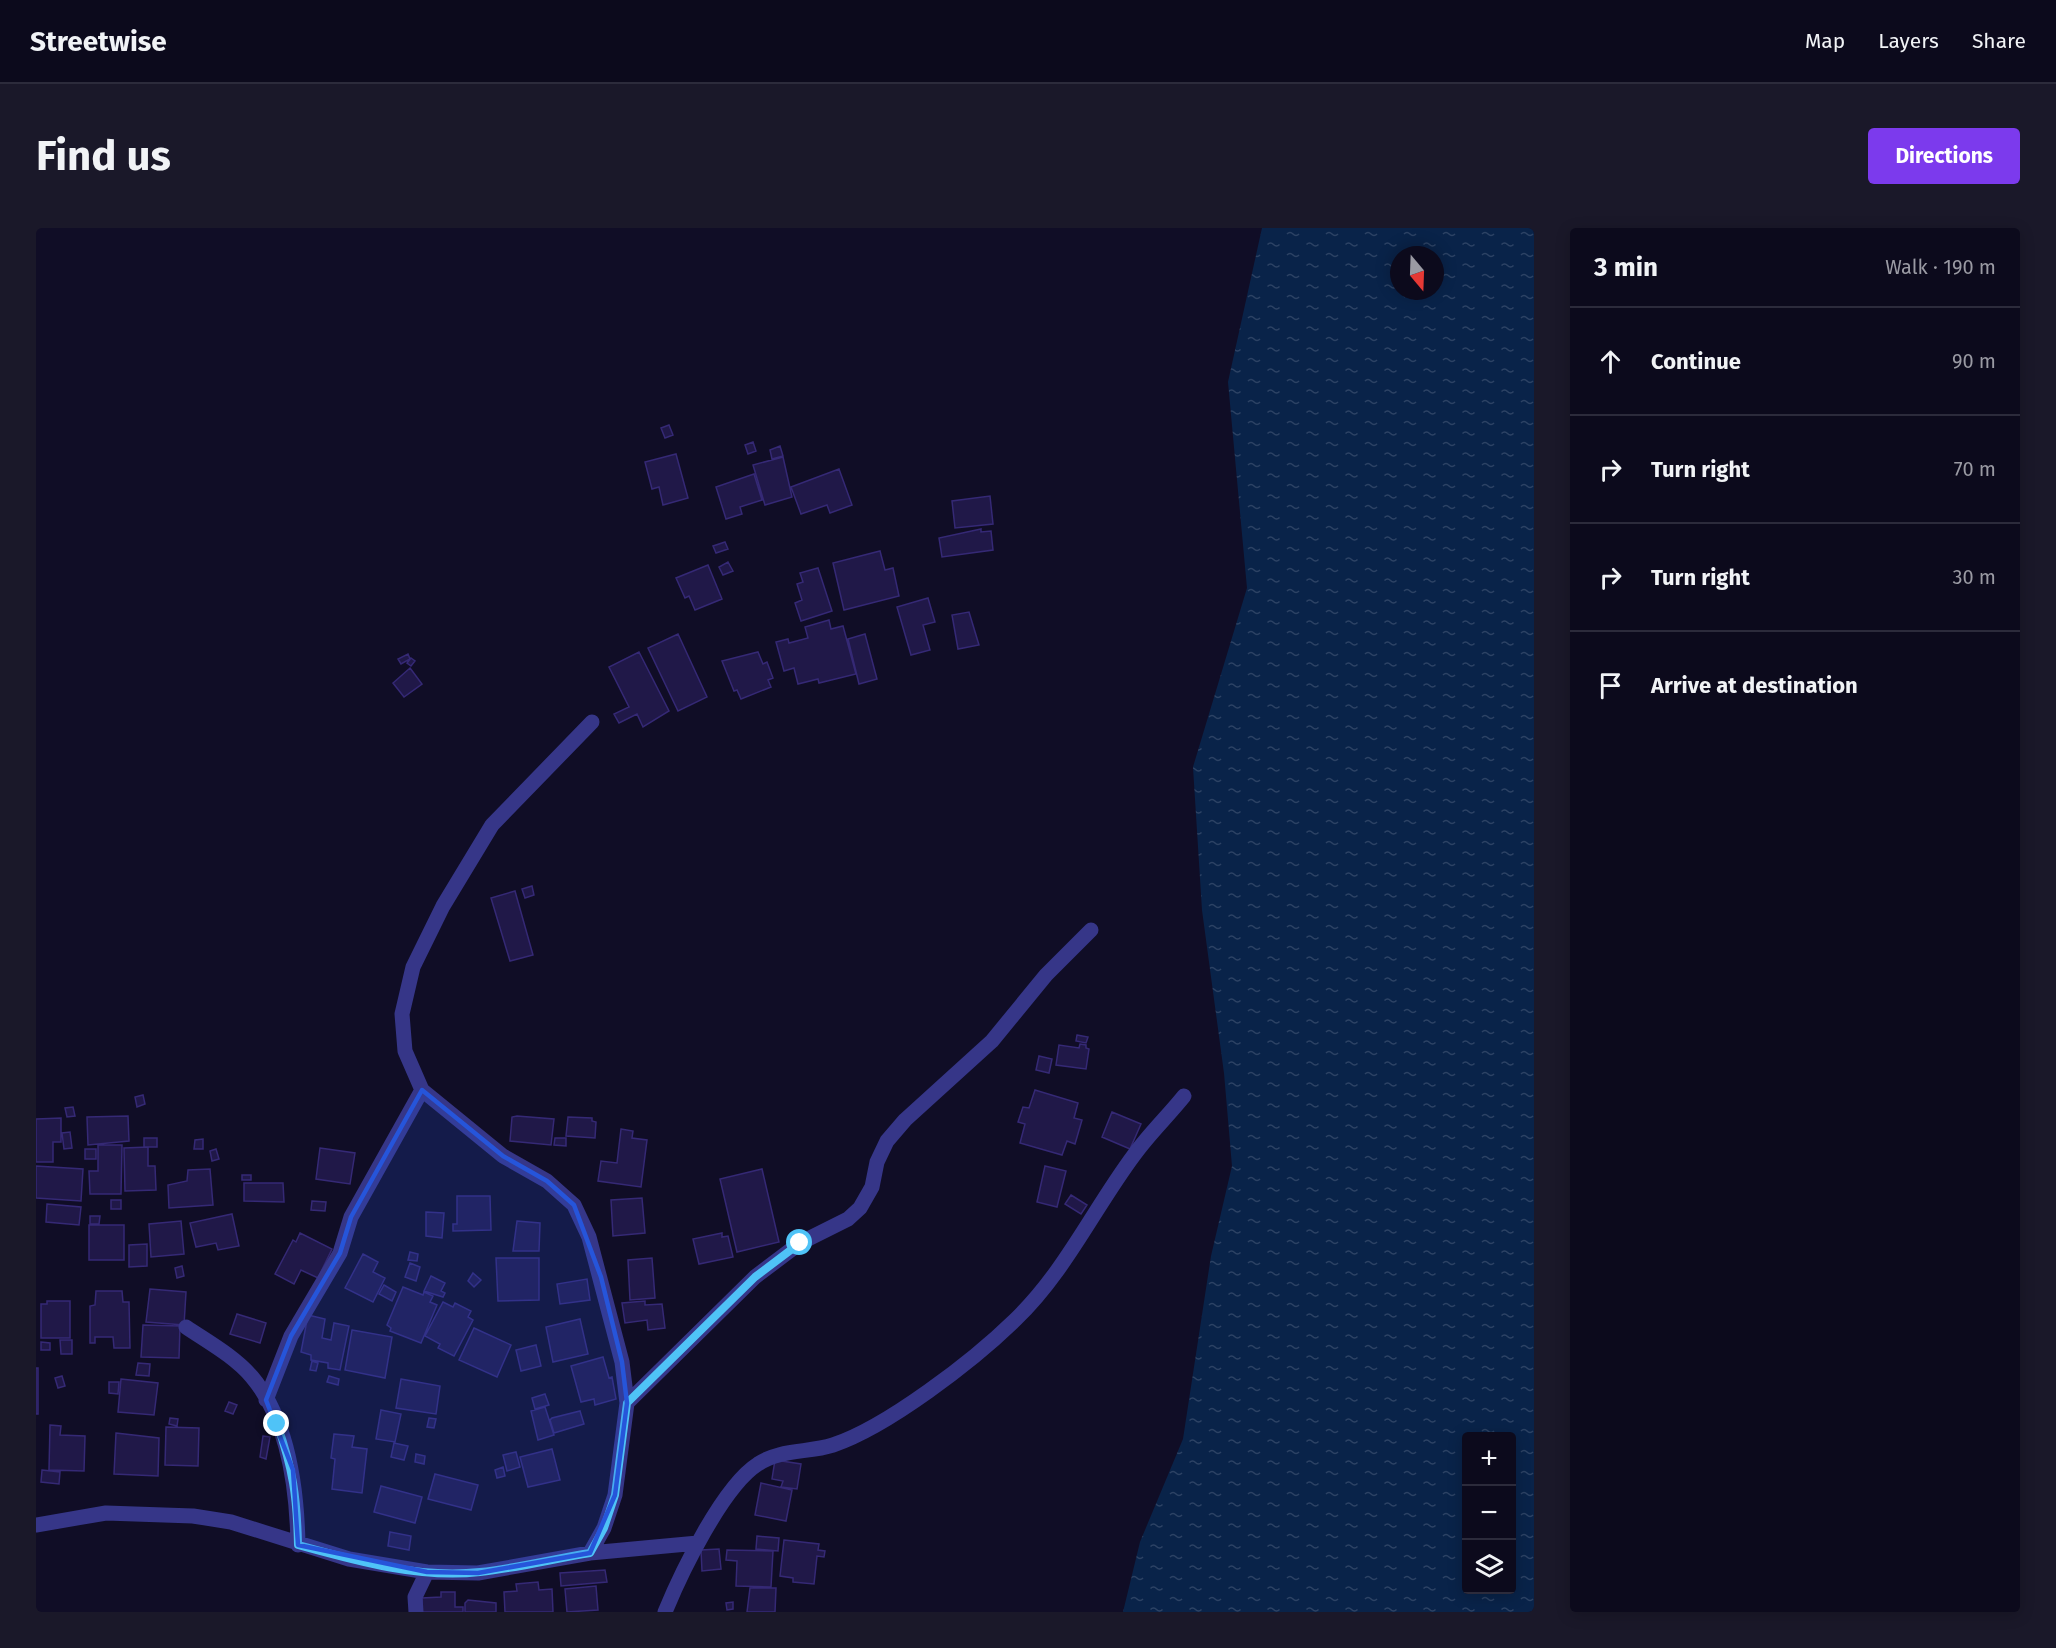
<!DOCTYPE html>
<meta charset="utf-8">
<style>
:root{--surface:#0c0a1c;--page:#1a1829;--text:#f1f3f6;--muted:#9a9aa3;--line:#2c2b3b;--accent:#7c3aed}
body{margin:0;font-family:"Fira Sans",sans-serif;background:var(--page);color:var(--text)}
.controls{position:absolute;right:18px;bottom:18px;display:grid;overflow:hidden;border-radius:6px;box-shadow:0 3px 15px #0003}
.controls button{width:54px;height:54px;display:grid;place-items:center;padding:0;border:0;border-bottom:2px solid var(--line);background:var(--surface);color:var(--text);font:30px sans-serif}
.compass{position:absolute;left:1354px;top:18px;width:54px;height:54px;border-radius:50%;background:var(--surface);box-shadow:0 3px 15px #0003;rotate:161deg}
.stop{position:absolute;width:18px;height:18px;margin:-14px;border:4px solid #4fc3f7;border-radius:50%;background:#fff}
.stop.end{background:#4fc3f7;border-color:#fff;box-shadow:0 2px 6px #0008}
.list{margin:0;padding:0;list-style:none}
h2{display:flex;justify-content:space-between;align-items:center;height:78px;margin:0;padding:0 24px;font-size:26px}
h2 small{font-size:20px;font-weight:400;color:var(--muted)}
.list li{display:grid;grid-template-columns:39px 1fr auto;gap:18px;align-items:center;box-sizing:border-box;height:108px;padding:0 24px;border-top:2px solid var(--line)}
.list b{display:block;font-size:22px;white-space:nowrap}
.list em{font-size:20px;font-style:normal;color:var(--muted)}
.icon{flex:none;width:33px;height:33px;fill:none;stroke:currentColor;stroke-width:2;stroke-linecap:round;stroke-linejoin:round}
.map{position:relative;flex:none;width:1498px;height:1384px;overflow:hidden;border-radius:6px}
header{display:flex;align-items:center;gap:36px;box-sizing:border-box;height:84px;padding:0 30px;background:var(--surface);border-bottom:2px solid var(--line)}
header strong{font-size:28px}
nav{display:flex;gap:33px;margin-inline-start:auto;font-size:21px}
.intro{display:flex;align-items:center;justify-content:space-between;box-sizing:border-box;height:144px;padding:0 36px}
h1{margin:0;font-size:42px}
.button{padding:15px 27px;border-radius:6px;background:var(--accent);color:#fff;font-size:21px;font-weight:700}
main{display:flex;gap:36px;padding:0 36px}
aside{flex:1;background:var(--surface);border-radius:6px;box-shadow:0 3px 15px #0003}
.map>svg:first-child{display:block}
.water{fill:url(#water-ripples);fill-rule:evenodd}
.building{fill:#201848;stroke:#352975;stroke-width:1.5}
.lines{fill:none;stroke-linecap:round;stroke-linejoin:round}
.street{stroke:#363688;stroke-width:15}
.route{stroke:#4fc3f7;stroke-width:8}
.marked{fill:#2655da;fill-opacity:0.2;stroke:#2655da;stroke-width:4.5;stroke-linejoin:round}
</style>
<header>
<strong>Streetwise</strong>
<nav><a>Map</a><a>Layers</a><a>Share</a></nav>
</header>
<div class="intro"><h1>Find us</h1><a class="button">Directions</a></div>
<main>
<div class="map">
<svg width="1498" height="1384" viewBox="0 0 1498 1384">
<defs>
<pattern id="water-ripples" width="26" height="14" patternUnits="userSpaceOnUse" patternTransform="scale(1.5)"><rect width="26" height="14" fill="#092349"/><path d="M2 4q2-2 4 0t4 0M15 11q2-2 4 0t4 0" fill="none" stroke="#2c4264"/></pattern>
</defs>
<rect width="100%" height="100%" fill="#100d26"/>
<path class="water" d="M1226,0h272v1384h-411l17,-70 43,-103 28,-183 21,-90 -8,-93 -22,-163 -9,-143 54,-179 -19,-206zM1363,27h36v36h-36zM1430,1208h46v154h-46z"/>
<path class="building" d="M633,197l4,10 -8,3 -4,-10z
M717,214l3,9 -8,3 -3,-9z
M744,218l3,10 -11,3 -2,-9z
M640,226l12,44 -25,7 -4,-18 -7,2 -7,-27z
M747,229l9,40 -27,8 -12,-40z
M803,241l13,36 -22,8 -3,-8 -26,9 -10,-27z
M718,246l8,26 -22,7 2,7 -16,5 -10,-32z
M954,268l3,28 -38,4 -3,-27z
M945,301v3l10,-1 2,19 -51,7 -3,-19z
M689,314l3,7 -12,4 -3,-7z
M844,323l5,19 8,-2 6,28 -55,14 -11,-47z
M692,334l5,9 -10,4 -4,-8z
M672,337l14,34 -27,11 -6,-14 -4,2 -9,-20z
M782,340l14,43 -31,10 -6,-18 7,-3 -5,-16 6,-2 -3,-9z
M892,370l7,24 -12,3 7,25 -19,5 -14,-48z
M933,384l10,33 -21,4 -6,-34z
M793,392l2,9 12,-3 13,48 -37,9 -1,-4 -20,5 -4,-16 -10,3 -8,-29 12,-3 1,4 19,-5 -3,-11z
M642,406l29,63 -29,14 -30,-63z
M829,406l12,45 -18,5 -11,-45z
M603,424l30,59 -26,16 -6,-13 -18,9 -5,-9 15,-7 -20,-40z
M722,424l5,12 4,-2 6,16 -5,2 3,7 -30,12 -4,-9 -3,1 -12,-30z
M372,426l2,5 -9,5 -3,-5z
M375,430l4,3 -4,5 -4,-3z
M374,440l12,16 -18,13 -11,-14z
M496,658l2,9 -9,3 -3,-9z
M479,663l18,64 -23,6 -19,-63z
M1041,807l11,2 -2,6 -10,-2z
M1044,816l6,1v3l3,1 -3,20 -30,-4 3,-20 20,3z
M1003,828l13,3 -3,14 -13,-3z
M999,862l43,13 -4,15 8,2 -7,24 -8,-3 -5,14 -42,-12 5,-19 -7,-2 5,-15 6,1z
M107,867l2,9 -8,3 -2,-10z
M37,879l2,9 -8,1 -2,-9z
M1076,884l29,12 -11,25 -28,-12z
M92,888l1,25 -41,4 -1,-28z
M481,888l37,3 -3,26 -41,-4 2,-24z
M532,889l24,1v3l4,1 -1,16 -29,-2z
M25,890v24h-8v20h-17v-43z
M585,901l12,2 -1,7 15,2 -6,47 -43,-6 3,-20 16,2z
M34,904l2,16 -8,1 -2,-16z
M108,910h13v9h-13z
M519,910h11v8l-12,-1z
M167,911v10h-9l1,-9z
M62,917h24l-1,49h-31l-1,-23h9z
M112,919v19h7l1,24 -31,1 -1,-43z
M284,920l35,5 -5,31 -34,-5z
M49,921h11v10h-11z
M180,921l3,10 -7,2 -2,-10z
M0,938l47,3 -2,32 -45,-3z
M1009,938l21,5 -9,36 -20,-5z
M174,941l3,36 -44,3 -1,-23 19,-4 1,-11z
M726,941l17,73 -42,10 -17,-73z
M206,947h9v5h-9z
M208,955h39l1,19 -40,-1z
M1035,967l16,10 -6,9 -16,-10z
M421,968h33l1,34 -38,1v-7h4z
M606,970l3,35 -32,3 -2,-36z
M75,972h10v9h-10z
M276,973l14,1 -1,9 -14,-1z
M11,976l34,3 -2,18 -33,-3z
M390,984l18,1 -2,25 -16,-2z
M196,986l7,32 -21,4 -2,-7 -20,4 -6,-24z
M54,988h10l-1,8h-9z
M145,993l3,33 -33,3 -2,-33z
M481,993l23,2 -1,28h-26z
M53,997h35v35h-35z
M264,1005l32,16 -14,29 -17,-8 -7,14 -19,-10 18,-34 3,2z
M686,1005v4l6,-1 5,21 -34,7 -6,-25z
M111,1016v22l-18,1v-22z
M374,1024l8,2 -1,7 -9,-1z
M327,1026l15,8 -5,10 12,6 -12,24 -28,-14z
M460,1030h43v42l-41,1z
M616,1030l3,40 -25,2 -2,-40z
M374,1035l10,4 -4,14 -11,-4z
M146,1038l2,10 -7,2 -2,-10z
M437,1045l8,7 -7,7 -6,-6z
M395,1048l14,7 -4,8 4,2 -2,4 -19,-6z
M551,1051l3,21 -30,4 -3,-20z
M348,1057l12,7 -4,9 -13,-7z
M367,1059l20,8 1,-3 9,4 -3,6 7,3 -16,38 -31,-12 1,-3 -4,-3z
M114,1061l36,3 -2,33 -38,-3z
M60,1063h26l1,11h6l1,46h-16l-1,-11h-18v6h-5v-37l5,-1z
M11,1073h23v37h-29v-34h6z
M609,1073v4l17,-1 3,24 -17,2 -1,-10 -22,3 -3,-20z
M407,1074l10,5 2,-4 16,8 -3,6 5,3 -19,36 -16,-8 2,-4 -15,-8z
M201,1086l29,9 -6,20 -30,-9z
M272,1087l17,4 -3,19 9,2 3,-17 15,3 -9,44 -12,-2v-5l-17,-3v-5l-10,-3z
M544,1091l8,35 -35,8 -7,-35z
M107,1097l37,1 -1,32 -38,-1z
M438,1100l37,17 -14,32 -38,-17z
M316,1102l40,7 -7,41 -40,-8z
M24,1112h12v14h-11z
M5,1114l9,1v7h-9z
M500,1117l5,21 -20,5 -5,-21z
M567,1129l6,21 3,-1 4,22 -21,6 -1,-6 -13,3 -10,-36z
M276,1133l6,2 -2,8 -6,-1z
M102,1135l12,1 -1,12 -13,-1z
M0,1140h2v46h-2z
M26,1148l3,10 -7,2 -3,-10z
M293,1148l10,3 -1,6 -11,-3z
M85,1151l37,4 -4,32 -36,-3z
M365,1151l39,7 -4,28 -40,-6z
M73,1154h10l-1,12 -9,-1z
M509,1166l4,11 -14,4 -3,-11z
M193,1174l8,3 -4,9 -8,-3z
M509,1179l9,28 -16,5 -7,-29z
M345,1182l20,4 -6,28 -19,-3z
M544,1183l4,13 -30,9 -4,-13 2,-2z
M134,1190l8,1 -1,7 -8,-2z
M393,1190l7,1 -2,9 -7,-1z
M14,1197l11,1 -1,9 25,1 -1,35 -35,-1z
M130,1199l33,1 -1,38 -33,-1z
M80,1205l43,5 -1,38 -44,-2z
M298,1206l20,2 -2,11 15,2 -5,44 -30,-4 3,-30 -4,-1z
M227,1208l7,1 -4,22 -6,-2z
M358,1215l14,3 -4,14 -13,-3z
M516,1221l8,31 -32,7 -8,-30z
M480,1224l4,15 -13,4 -4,-16z
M380,1226l9,2 -1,8 -9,-2z
M739,1232l26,4 -4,25 -16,-2 2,-6 -11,-2z
M467,1239l2,9 -8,2 -2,-8z
M6,1242l18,2 -1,12 -18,-2z
M399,1246l43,11 -7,25 -43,-11z
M725,1255l31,7 -6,31 -31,-6z
M345,1258l41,11 -7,26 -41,-11z
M354,1304l21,4 -2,14 -21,-4z
M721,1308l22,2 -1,13 -22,-2z
M748,1312l35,4 -1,6 7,1 -1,6 -7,-1 -3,28 -21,-2v-4l-13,-2z
M683,1321l2,20 -19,2 -1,-21z
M691,1322l46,1 -2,36 -35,-1 1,-25 -11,-1z
M569,1342l2,12 -46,4 -1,-13z
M502,1354l1,8 13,-1 1,23h-48l-1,-20 13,-1 -1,-7z
M560,1358l2,24 -31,2 -2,-23z
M714,1360h26l-1,24h-28z
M405,1364h14v15h8v5h-41v-14l19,-1z
M432,1372l28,3v9h-31v-9z
M697,1374v7l-6,1 -1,-7z"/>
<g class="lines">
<path class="street" d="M150,1099c22,15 48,29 66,50 37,44 45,113 46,168
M230,1172l25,-64 49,-83 11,-36 71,-127
M591,1175l128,-126 45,-34 48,-24 12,-11 12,-21 5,-25 10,-21 18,-21 87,-79 54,-66 45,-45
M0,1297l70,-12 87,3 38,6 118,37 78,13 51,1 112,-20 108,-10
M554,1325l14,-25 11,-33 12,-92 -5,-41 -33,-125 -15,-32 -27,-24 -44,-25 -81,-66 -17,-39 -3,-37 11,-47 30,-61 49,-81 100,-103
M380,1384l-1,-15 12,-25
M629,1384c16,-39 58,-126 93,-148 22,-15 50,-11 75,-19 54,-18 140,-84 182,-125 50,-48 78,-110 119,-165 15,-21 34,-39 50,-59"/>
</g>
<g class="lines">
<path class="route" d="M241,1196c16,45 20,73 21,121 58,16 121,34 182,27 37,-4 73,-13 110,-19l14,-25 11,-33 12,-92 128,-126 45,-34"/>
</g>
<path class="marked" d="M386,862l81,66 44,25 27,24 27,72 21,85 5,41 -12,92 -25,58 -112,20 -51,-1 -129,-27 -5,-75 -27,-70 25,-64 49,-83 11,-36z"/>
</svg>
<div class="controls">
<button>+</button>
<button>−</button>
<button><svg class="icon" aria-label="layers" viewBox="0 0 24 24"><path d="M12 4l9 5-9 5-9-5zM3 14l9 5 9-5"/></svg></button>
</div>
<svg class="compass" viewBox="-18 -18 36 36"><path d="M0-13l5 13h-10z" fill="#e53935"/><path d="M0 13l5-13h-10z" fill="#9a9aa3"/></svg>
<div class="stop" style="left:764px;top:1015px"></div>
<div class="stop end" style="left:241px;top:1196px"></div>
</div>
<aside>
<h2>3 min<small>Walk · 190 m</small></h2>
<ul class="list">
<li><svg class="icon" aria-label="ahead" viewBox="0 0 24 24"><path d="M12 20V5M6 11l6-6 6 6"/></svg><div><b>Continue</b></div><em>90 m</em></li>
<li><svg class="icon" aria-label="right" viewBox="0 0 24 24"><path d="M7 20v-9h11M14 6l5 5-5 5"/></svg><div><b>Turn right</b></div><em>70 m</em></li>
<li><svg class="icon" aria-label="right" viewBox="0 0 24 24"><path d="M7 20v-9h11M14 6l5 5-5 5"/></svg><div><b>Turn right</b></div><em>30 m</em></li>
<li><svg class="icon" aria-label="arrive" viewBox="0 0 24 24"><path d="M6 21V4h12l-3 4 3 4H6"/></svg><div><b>Arrive at destination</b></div></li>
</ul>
</aside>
</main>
